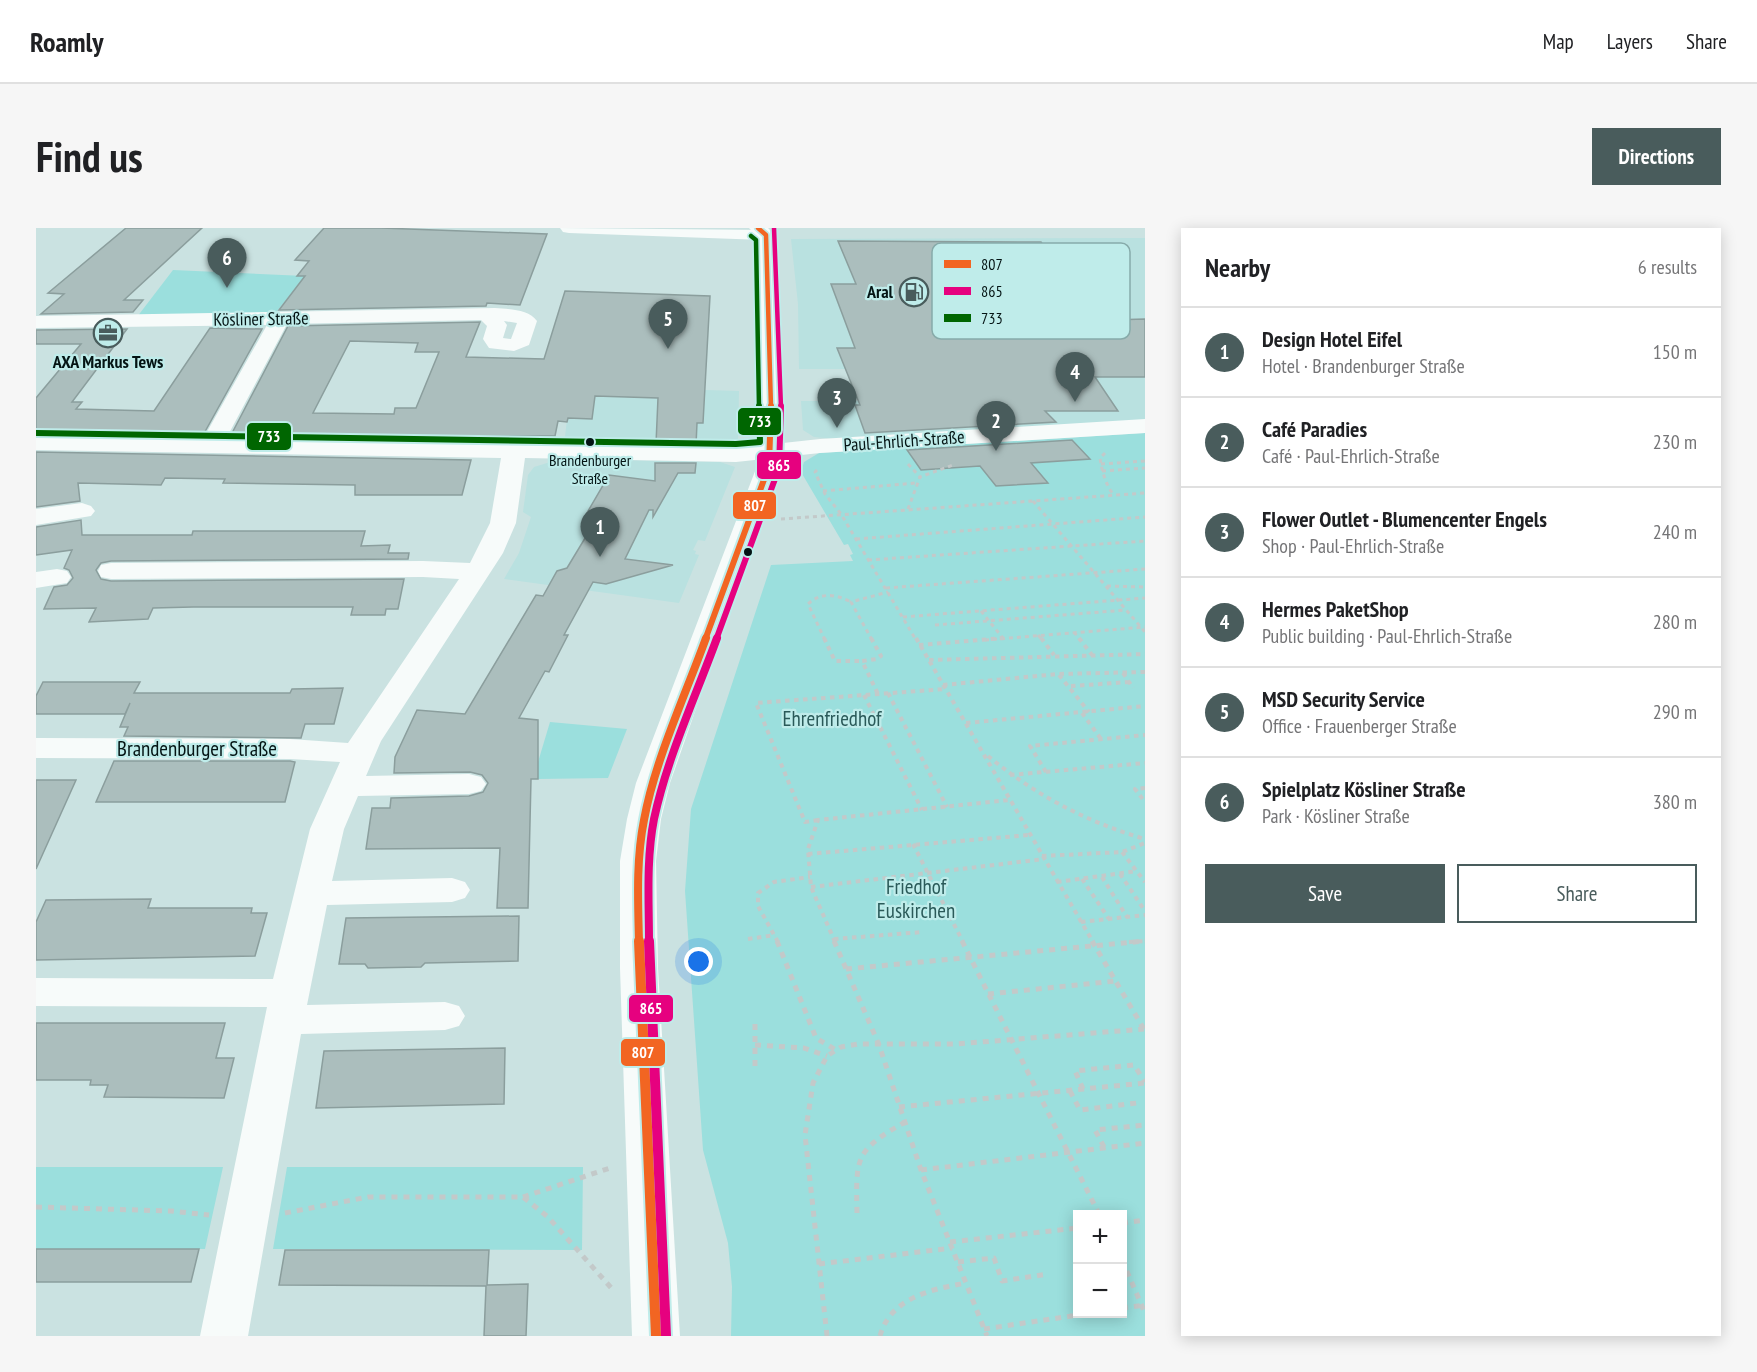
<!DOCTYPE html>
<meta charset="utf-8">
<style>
:root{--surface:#fff;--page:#f6f6f6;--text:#202124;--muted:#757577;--line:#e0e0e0;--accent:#495c5c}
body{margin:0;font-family:"PT Sans Narrow",sans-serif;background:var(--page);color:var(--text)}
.controls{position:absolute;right:18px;bottom:18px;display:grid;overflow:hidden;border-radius:0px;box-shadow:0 3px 15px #0003}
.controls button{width:54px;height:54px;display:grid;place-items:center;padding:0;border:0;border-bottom:2px solid var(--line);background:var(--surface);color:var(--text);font:30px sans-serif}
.you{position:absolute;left:663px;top:734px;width:21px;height:21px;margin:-15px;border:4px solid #fff;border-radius:50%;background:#1a73e8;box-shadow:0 0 0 9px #1a73e833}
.badge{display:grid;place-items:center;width:39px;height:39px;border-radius:50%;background:var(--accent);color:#fff;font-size:20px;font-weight:700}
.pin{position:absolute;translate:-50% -50px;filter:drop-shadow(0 2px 3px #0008)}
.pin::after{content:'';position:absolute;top:32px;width:21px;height:18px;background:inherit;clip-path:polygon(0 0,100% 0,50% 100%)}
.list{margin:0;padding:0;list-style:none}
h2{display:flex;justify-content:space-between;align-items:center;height:78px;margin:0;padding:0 24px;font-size:26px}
h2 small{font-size:20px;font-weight:400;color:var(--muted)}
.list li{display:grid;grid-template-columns:39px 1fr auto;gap:18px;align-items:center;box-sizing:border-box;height:90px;padding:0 24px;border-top:2px solid var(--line)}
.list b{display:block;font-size:22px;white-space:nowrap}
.list p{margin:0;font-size:20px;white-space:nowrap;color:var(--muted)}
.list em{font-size:20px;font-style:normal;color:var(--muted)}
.actions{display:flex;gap:12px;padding:18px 24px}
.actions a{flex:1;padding:14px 0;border:2px solid var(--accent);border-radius:0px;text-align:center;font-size:21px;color:var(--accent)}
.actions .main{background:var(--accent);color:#fff}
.map{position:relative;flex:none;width:1109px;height:1108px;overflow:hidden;border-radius:0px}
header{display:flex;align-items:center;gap:36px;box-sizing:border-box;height:84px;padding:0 30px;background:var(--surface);border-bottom:2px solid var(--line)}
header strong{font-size:28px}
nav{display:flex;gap:33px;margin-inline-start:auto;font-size:21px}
.intro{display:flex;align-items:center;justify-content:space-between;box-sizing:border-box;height:144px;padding:0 36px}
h1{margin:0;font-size:42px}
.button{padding:15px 27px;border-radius:0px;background:var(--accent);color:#fff;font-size:21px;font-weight:700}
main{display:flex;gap:36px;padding:0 36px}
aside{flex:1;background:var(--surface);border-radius:0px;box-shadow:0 3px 15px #0003}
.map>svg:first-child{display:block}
.built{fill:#b9e1e0}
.green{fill:#9bdfdd;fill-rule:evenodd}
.building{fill:#abbebd;stroke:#8b9e9d;stroke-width:1.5;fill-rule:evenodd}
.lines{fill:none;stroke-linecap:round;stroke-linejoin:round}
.path-far2{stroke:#c3c9c9;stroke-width:3;stroke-dasharray:4 4;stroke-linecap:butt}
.path-far1{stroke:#c3c9c9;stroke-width:4;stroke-dasharray:4.5 4.5;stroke-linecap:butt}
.path{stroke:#c3c9c9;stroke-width:5;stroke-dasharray:6 6;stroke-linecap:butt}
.street{fill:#f7fbfa;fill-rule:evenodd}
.primary{fill:#f7fbfa;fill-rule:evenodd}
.bus-1-far3-casing{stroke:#bfecea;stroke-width:8}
.bus-1-far2-casing{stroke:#bfecea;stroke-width:10}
.bus-1-far1-casing{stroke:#bfecea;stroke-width:12}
.bus-1-casing{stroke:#bfecea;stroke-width:14}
.bus-2-far3-casing{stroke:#bfecea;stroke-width:8}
.bus-2-far2-casing{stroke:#bfecea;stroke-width:10}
.bus-2-far1-casing{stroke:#bfecea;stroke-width:12}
.bus-2-casing{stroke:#bfecea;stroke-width:14}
.bus-3-far1-casing{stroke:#bfecea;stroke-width:8}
.bus-3-casing{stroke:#bfecea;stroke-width:10}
.bus-1-far3{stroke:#f26522;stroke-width:4.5}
.bus-1-far2{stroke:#f26522;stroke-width:6}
.bus-1-far1{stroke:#f26522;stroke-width:8}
.bus-1{stroke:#f26522;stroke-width:10}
.bus-2-far3{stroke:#e6017f;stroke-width:4.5}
.bus-2-far2{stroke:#e6017f;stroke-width:6}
.bus-2-far1{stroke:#e6017f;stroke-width:8}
.bus-2{stroke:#e6017f;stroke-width:10}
.bus-3-far1{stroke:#006601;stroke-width:4.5}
.bus-3{stroke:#006601;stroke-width:6}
.bus-dot{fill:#041414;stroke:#bfecea;stroke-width:2}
.labels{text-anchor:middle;stroke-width:4.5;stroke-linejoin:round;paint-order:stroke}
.far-bus-label{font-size:16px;fill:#041414;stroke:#bfecea}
.far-poi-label{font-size:18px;font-weight:bold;fill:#041414;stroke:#bfecea;text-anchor:end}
.far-street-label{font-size:18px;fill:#041414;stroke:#bfecea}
.park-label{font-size:21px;fill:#2a5a59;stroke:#bfecea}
.street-label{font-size:21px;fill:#041414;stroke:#bfecea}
.key{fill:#bfecea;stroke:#87abaa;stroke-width:1.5}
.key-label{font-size:16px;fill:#041414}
.line-badge{stroke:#bfecea;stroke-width:2}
.badge-label{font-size:16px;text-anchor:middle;font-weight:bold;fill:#fff}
</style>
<header>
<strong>Roamly</strong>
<nav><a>Map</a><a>Layers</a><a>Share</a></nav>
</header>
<div class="intro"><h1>Find us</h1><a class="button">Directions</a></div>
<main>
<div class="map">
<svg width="1109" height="1108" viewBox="0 0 1109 1108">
<rect width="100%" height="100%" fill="#cae2e1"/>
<path class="built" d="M1109,10v182l-311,19 -20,-2 -11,-7 -2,-29h125l-14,-32h-113l-1,-65 -7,-65z
M535,158l168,5 -1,52 -10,4 -164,-2z
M524,231l160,3 15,5 -30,74 -7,-1 -5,10 3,1 -1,3 4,1 -20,48 -175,-24 15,-26 12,-36 -8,-5 5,-37 6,-8z"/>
<path class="green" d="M137,42l132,6 -31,39 -137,2z
M1109,205v903h-414l1,-49 -4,-44 -25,-93 -18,-259 6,-82 80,-244 82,-4 -3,-6 3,-1 -5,-10 -4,1 -43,-73 3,-10 15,-9zM1042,986h44v100h-44z
M514,494l77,7 -19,49 -70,1v-17z
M0,939h187l-18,82h-169z
M251,939h296l-1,83 -309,-1z"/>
<path class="building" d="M90,0h76l-78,72h19l-10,12 -92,2 23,-20 -16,-1z
M288,0h57l166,6 -27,71 -33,-2 -1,3 -207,4 26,-34h-8l12,-15 -14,-1z
M802,13l203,1 52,71h13l5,7 34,-1v58h-50l23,34h-73l11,11 -191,11 -10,-28h5l-23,-57h18l-24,-64h25z
M529,63l145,5 -7,127h-6l-1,22 -40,-1 2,-46 -63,-2 -3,23 -24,-1 -1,4 -9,-1 -3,15h-79l-1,5 -245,-4 58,-111 192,-4 -14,35 78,2zM314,113l68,2 -3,9h24l-23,56h-21l-1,6 -81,-1z
M174,100l52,1 -60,108 -166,-3v-36l45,-54h-45v-14l91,-1 -55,73h10l-6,7 78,2z
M1036,212l18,19 -59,4 17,20 -52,3 -16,-20 -59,4 -14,-20z
M0,224l435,8 -9,35h-107v-10l-132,-2 2,-4 -60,-1 -4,7 -83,-2 2,18 -44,6z
M619,235h41l-1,10h-17l-25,44v-7h-4l-24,49 48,6 -67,19 -13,-2 -29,53h4l-19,37 -4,-1 -26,47 19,2v59h-7l-3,129h-31l3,-60 -134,1 6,-41h18l1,-10 78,-2 14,-4 5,-9 -6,-8 -12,-3 -76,1 1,-16 22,-47 48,4 71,-119 7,1 14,-25 10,-3 29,-48 -12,-2 25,-43 46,6z
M45,292l1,15h110l1,-4h172l-4,15 29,-1 -2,8h21l-1,6 -297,2 -10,2 -5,7 5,9 10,2 293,-2 -6,30h-12l-1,6h-34l2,-8h-160l-40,1 -5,11 -59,3 7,-14 -52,1 10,-22 13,-2 6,-7 -4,-8 -5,-2 8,-18 -36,5v-28z
M7,454h97l-6,11h156l2,-4 51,-1 -9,36h-29l-4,14 -177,-2 4,-9h-8l10,-24 -5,11h-89v-18z
M78,533h176l5,1 -10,40h-189z
M0,552h40l-40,89z
M115,671l-3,9h104l-1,5h16l-12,43 -219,4v-38l10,-22z
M483,688l-1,45 -93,2 -4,4 -53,1 -3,-4h-26l7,-46z
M0,795h189l-9,35h18l-10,40 -120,-1 4,-12h-18l1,-5h-55z
M469,820l-1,56 -188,4 8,-57z
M0,1021h163l-8,33h-155z
M249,1022h204l-2,35 41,-1 -2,52h-42l2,-50 -207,-1z"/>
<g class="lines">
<path class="path-far2" d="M1069,225l-5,5c2,13 5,25 13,36
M872,236l12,13
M1065,236l44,-3
M781,242l-2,2 10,22 16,20 75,126
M1066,243l43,-3
M787,263l93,-8
M997,273l112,131
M872,281l12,-32 33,-12
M745,291l364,-26
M820,311l289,-22
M832,332l277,-19
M1071,358l38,1
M850,360l259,-19
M945,383l21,26
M867,389l242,-19
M899,397l191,-15
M1038,404l6,8
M1002,407l4,5
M789,412l-17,-36c13,-12 28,-10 43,-2
M836,412l-21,-38 37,-10
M949,412l160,-13"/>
<path class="path-far1" d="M788,410l11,23h27
M835,410l10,18 -4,3 -15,2 16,33
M880,410l177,304
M1005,410l13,17
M1043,410l13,17
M883,417l85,-7
M893,432l216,-6
M1087,445l10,15
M1023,447l30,37
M907,457l115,-11 87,-2
M1035,458l58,-4
M852,465l59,114
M828,467l58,115
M1046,485l19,26
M930,495l179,-17
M952,528c47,39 99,66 157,83
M1010,544l-16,-26 115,-11
M974,547l135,-12
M1109,560l-10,1 10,13
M782,592l-13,2 -49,-119 190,-14
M877,616l50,98
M1086,624l23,30
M772,626l221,-19
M1006,628l80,-4 23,-9
M1084,646l25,37
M1066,649l25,40
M1046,651l27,40
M1021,654l80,-11
M775,659l233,-28
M1045,694l64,-7
M712,711l27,-4
M798,711l89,-7
M742,714l-20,-36v-13l16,-11 36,-5
M799,714l-24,-55 -3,-38 10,-29 191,-20
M1093,714l16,-1"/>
<path class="path" d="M741,713l39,97 20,12
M798,713l45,104 42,125 66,166
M926,713l137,273
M1056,713l53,90
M810,741l299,-28
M952,766l128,-13
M719,796v45
M719,817l49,3 23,8
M1047,861l-8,-18 59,-6 11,17
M1034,863l10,19 57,-7
M863,879l246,-24
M1068,919l-9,-17 50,-5
M885,942l224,-27
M487,969l87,-29
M0,979l135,4 38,4
M249,985l83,-16h155l25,20 66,74
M821,985c-1,-55 -3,-62 48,-91
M1086,995l23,-3
M914,1014l128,-14
M1086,1032l23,53
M922,1034l36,-4 8,23 46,-7
M783,1036l133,-16
M1086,1080l23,-3
M948,1101l101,-15
M791,1108l-22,-201 8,-52 14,-27 14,-9 17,-3h98l188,-15
M844,1108c10,-38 52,-47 86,-53"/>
<path class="street" d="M524,0l206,2 6,1 3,4 -3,4 -6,1 -197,-7 -6,-1z
M459,80c13,1 34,1 42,13l-8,24 -15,6 -25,-3 -6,-9 4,-13 -6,-6 -194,4 -61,115 510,9 84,-9 325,-20v14l-325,20 -84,9 -211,-4 -9,65 -13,30 -122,188 -15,35 103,-2 12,3 5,7 -5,7 -12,3 -111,2 -14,33 -12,52 120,-3 13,4 5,8 -5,8 -13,4 -125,3 -20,100 138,-3 14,4 6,10 -6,10 -14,4 -144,4 -53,302h-48l67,-329 -231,-1v-28l237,1 37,-150 30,-67 -50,-3 -254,-1v-20l254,1 58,4 111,-164 -36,-2 -312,2 -10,-2 -3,-6 3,-6 10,-2 312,-2 47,2 20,-40 11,-65 -465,-8v-14l167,3 64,-114 -231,3v-12zM468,93l13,2 -6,16 -8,-1 4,-13z
M46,275l9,3 4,5 -4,5 -55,9v-16z
M21,341l10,2 4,6 -4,6 -31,5v-16z"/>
<path class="primary" d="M713,0h19l7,7 8,194 -2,37 -111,317 -9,36 -5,42 2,107 22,368h-48l-12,-368v-107l7,-42 9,-36 121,-317 4,-37 -4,-193z"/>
<g class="bus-1-far3-casing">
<path id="bus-1-far3" d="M722,0l8,7 5,172"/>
</g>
<g class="bus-1-far2-casing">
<path id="bus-1-far2" d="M669,412l64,-174 2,-60"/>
</g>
<g class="bus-1-far1-casing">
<path id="bus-1-far1" d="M603,714c-1,-41 -3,-82 5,-122 11,-60 41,-124 62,-182"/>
</g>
<g class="bus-1-casing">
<path id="bus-1" d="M603,713l17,395"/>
</g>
<g class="bus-2-far3-casing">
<path id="bus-2-far3" d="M738,0l7,179"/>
</g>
<g class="bus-2-far2-casing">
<path id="bus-2-far2" d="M680,412l63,-172 2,-62"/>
</g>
<g class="bus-2-far1-casing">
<path id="bus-2-far1" d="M613,714c0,-40 -3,-82 5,-123 13,-61 41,-121 63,-181"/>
</g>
<g class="bus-2-casing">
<path id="bus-2" d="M613,713l17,395"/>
</g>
<g class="bus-3-far1-casing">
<path id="bus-3-far1" d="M715,8l5,4 3,167"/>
</g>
<g class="bus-3-casing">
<path id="bus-3" d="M0,205l700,11 24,-2 -1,-36"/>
</g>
<use href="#bus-1-far3" class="bus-1-far3"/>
<use href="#bus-1-far2" class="bus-1-far2"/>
<use href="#bus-1-far1" class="bus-1-far1"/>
<use href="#bus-1" class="bus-1"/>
<use href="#bus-2-far3" class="bus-2-far3"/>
<use href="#bus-2-far2" class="bus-2-far2"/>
<use href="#bus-2-far1" class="bus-2-far1"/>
<use href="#bus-2" class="bus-2"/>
<use href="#bus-3-far1" class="bus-3-far1"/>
<use href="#bus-3" class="bus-3"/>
</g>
<defs>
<g id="fuel-ring" transform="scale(1.5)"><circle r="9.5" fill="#bfecea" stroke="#495c5c" stroke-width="1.5"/><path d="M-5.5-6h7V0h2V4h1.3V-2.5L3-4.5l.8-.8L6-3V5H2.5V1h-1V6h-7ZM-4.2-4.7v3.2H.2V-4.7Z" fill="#495c5c"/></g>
<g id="office-ring" transform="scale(1.5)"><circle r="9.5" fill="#bfecea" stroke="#495c5c" stroke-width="1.5"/><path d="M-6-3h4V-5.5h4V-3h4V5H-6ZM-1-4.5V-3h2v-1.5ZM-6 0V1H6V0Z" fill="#495c5c"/></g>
</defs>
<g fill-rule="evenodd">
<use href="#fuel-ring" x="878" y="64"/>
<use href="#office-ring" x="72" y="105"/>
</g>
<g class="bus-dot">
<circle cx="554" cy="214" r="5"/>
<circle cx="712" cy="324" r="5"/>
</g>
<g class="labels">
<g class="far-bus-label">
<text x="554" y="238">Brandenburger<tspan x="554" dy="18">Straße</tspan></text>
</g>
<g class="far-poi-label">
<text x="857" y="70">Aral</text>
<text x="72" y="140" text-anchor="middle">AXA Markus Tews</text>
</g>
<g class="far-street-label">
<text transform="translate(225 91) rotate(-1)" y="6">Kösliner Straße</text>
<text transform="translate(868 213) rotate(-4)" y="6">Paul-Ehrlich-Straße</text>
</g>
<g class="park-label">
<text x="796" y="498">Ehrenfriedhof</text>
<text x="880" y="666">Friedhof<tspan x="880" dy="24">Euskirchen</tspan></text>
</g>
<g class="street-label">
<text x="161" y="528">Brandenburger Straße</text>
</g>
</g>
<rect x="896" y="15" width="198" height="96" rx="9" class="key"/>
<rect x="908" y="32" width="27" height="8" fill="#f26522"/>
<rect x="908" y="59" width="27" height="8" fill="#e6017f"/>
<rect x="908" y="86" width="27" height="8" fill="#006601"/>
<g class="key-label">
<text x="945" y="42">807</text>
<text x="945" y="69">865</text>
<text x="945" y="96">733</text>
</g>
<g class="line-badge">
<rect x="701" y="179" width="45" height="29" rx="6" fill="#006601"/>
<rect x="210" y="194" width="46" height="29" rx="6" fill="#006601"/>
<rect x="720" y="223" width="46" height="29" rx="6" fill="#e6017f"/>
<rect x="696" y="263" width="45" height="29" rx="6" fill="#f26522"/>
<rect x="592" y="766" width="46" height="29" rx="6" fill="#e6017f"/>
<rect x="584" y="810" width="46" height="29" rx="6" fill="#f26522"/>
</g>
<g class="badge-label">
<text x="724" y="199">733</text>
<text x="233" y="214">733</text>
<text x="743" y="243">865</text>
<text x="719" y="283">807</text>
<text x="615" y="786">865</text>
<text x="607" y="830">807</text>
</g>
</svg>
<div class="controls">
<button>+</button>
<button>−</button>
</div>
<div class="you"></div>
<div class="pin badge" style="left:564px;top:329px">1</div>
<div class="pin badge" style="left:960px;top:223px">2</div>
<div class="pin badge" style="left:801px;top:200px">3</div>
<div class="pin badge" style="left:1039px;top:174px">4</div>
<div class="pin badge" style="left:632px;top:121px">5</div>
<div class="pin badge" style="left:191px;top:60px">6</div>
</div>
<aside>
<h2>Nearby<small>6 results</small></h2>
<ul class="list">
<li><span class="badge">1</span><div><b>Design Hotel Eifel</b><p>Hotel · Brandenburger Straße</p></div><em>150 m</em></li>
<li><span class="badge">2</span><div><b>Café Paradies</b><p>Café · Paul-Ehrlich-Straße</p></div><em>230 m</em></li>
<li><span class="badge">3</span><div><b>Flower Outlet - Blumencenter Engels</b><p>Shop · Paul-Ehrlich-Straße</p></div><em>240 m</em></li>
<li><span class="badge">4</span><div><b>Hermes PaketShop</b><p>Public building · Paul-Ehrlich-Straße</p></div><em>280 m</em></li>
<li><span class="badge">5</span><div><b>MSD Security Service</b><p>Office · Frauenberger Straße</p></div><em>290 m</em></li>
<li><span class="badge">6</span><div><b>Spielplatz Kösliner Straße</b><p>Park · Kösliner Straße</p></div><em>380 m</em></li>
</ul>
<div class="actions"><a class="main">Save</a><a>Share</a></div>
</aside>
</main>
